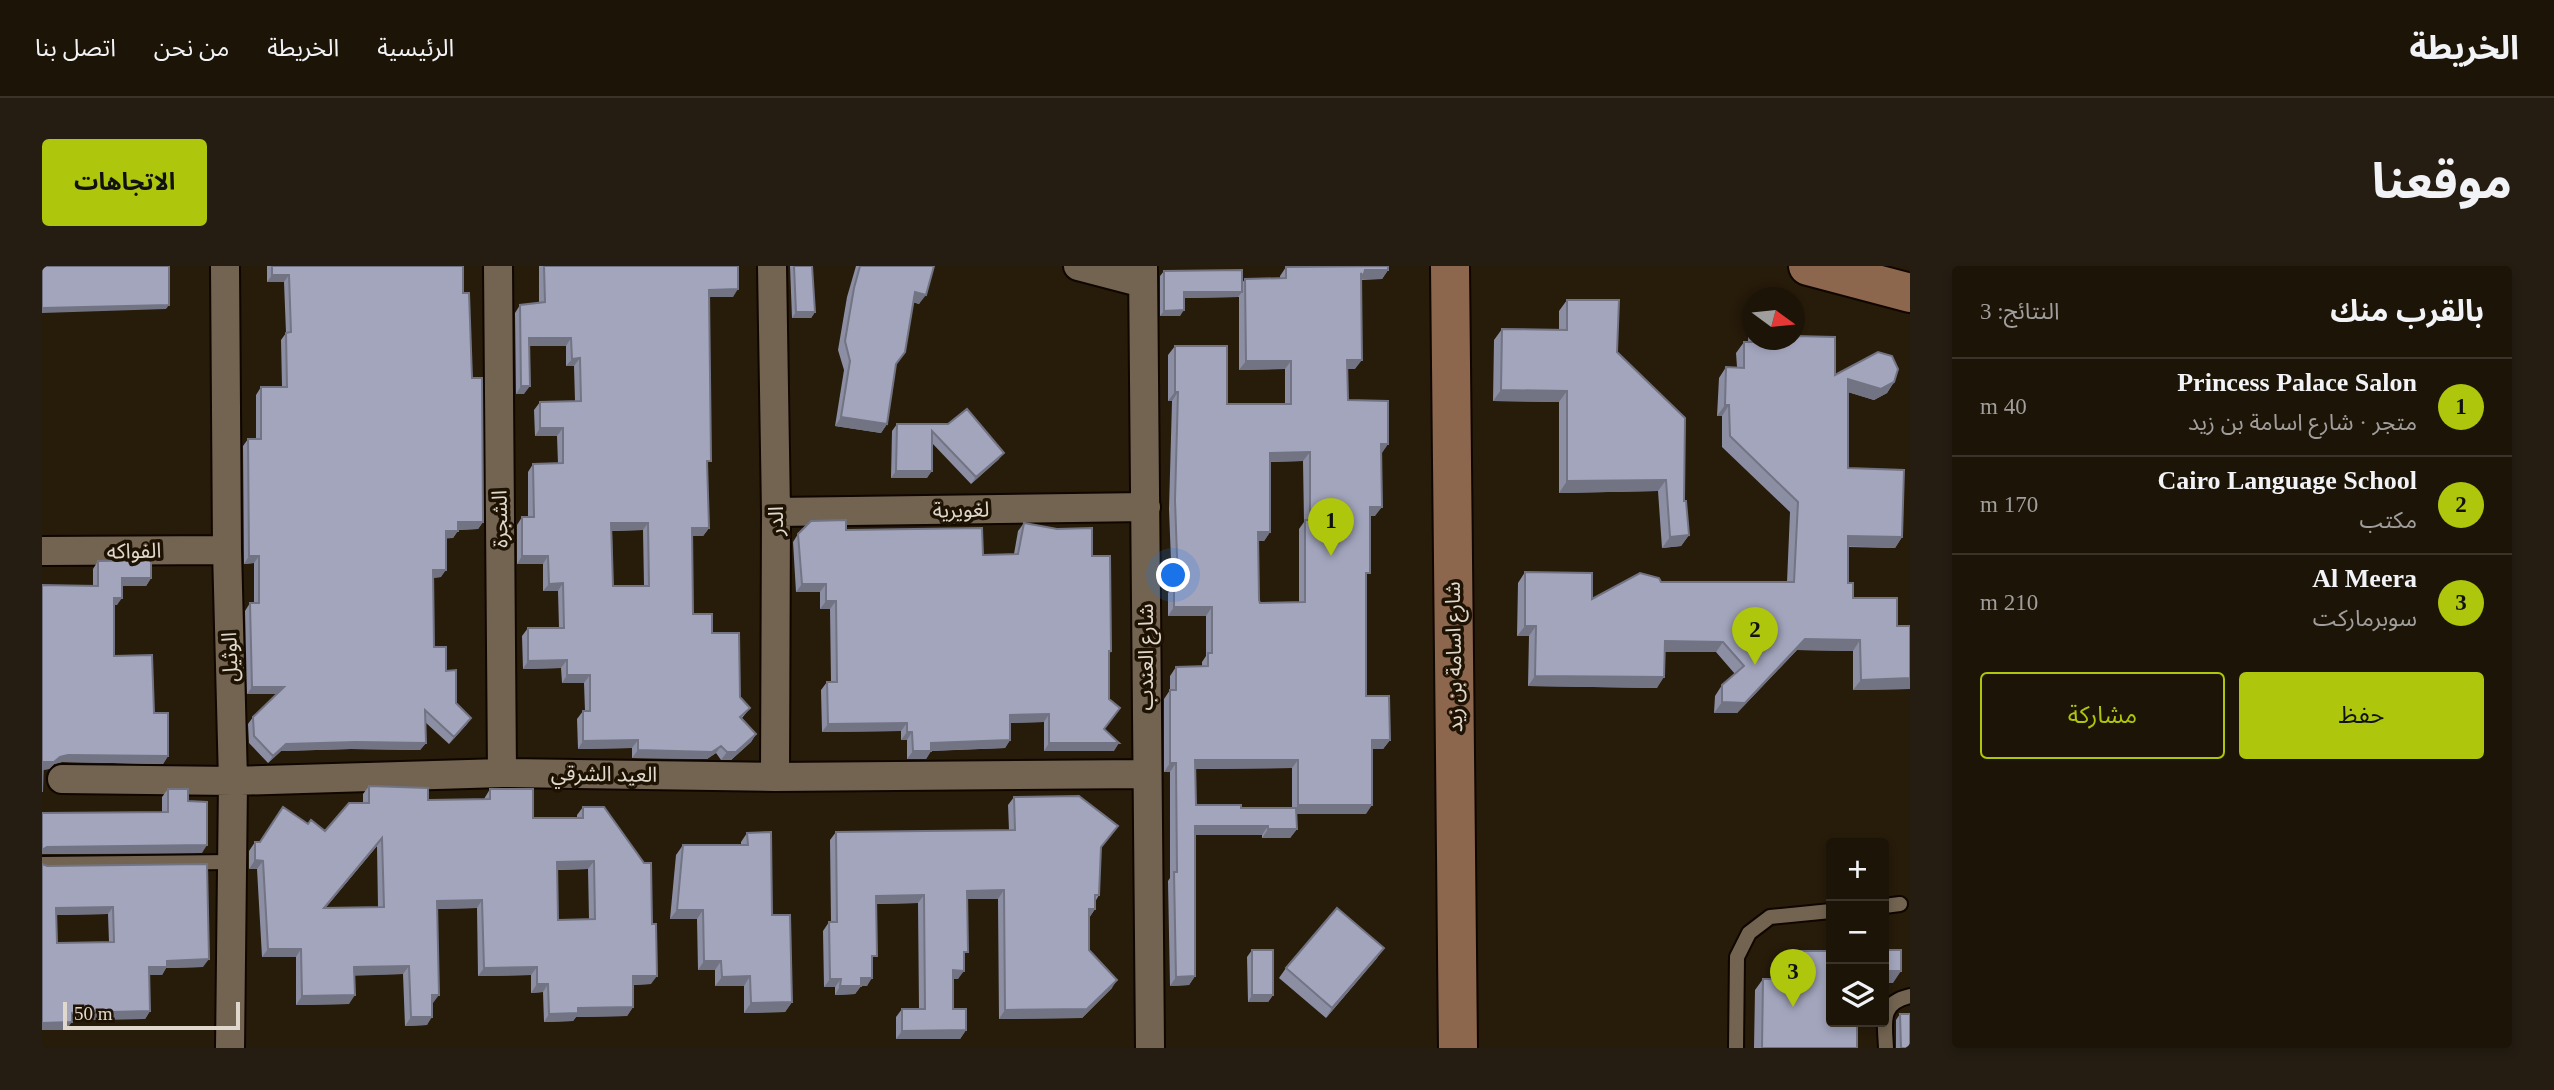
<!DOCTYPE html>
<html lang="ar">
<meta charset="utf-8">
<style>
:root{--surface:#1d1408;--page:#251d12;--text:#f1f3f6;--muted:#a09e9c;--line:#3b3329;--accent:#aec60b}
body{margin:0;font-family:"Times New Roman","Noto Sans Arabic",serif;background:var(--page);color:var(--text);direction:rtl}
.controls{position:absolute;right:21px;bottom:21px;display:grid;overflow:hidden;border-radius:7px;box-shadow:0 4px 10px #0003}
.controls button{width:63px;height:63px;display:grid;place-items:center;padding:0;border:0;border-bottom:2px solid var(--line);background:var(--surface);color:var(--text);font:35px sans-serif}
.compass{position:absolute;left:1700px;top:21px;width:63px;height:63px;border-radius:50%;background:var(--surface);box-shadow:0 4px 10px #0003;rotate:105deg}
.scale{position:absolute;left:21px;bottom:18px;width:177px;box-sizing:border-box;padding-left:7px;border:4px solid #e0d8cd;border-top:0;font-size:19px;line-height:24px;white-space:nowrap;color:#e0d8cd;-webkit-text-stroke:5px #1e1203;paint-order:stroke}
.you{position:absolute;left:1132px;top:310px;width:24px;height:24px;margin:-18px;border:5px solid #fff;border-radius:50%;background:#1a73e8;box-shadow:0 0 0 10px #1a73e833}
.badge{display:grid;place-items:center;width:46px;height:46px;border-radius:50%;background:var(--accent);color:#111;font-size:23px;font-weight:700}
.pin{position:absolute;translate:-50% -58px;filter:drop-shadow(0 2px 4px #0008)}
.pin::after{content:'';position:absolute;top:37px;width:24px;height:21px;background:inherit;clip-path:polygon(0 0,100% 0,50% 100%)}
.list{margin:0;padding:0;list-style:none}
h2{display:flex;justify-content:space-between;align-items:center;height:91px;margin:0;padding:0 28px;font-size:30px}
h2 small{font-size:23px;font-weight:400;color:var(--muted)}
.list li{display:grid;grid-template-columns:46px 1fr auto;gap:21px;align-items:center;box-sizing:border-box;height:98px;padding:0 28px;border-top:2px solid var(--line)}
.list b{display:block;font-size:26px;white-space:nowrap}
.list p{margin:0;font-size:23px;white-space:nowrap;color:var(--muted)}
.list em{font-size:23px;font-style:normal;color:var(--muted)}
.actions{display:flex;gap:14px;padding:21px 28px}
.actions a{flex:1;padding:16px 0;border:2px solid var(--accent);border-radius:7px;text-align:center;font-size:24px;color:var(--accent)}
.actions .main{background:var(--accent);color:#111}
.icon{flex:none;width:38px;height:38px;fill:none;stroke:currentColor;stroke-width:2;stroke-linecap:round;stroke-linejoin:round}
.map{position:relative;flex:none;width:1868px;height:782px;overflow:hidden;direction:ltr;border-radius:7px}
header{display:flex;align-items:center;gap:42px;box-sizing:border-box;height:98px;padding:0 35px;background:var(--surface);border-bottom:2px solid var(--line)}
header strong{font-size:33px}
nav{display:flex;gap:38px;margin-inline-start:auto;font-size:24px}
.intro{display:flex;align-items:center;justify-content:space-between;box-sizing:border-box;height:168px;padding:0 42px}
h1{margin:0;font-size:49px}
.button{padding:18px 32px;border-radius:7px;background:var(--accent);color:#111;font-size:24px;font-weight:700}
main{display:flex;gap:42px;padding:0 42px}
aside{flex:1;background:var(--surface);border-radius:7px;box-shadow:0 4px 10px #0003}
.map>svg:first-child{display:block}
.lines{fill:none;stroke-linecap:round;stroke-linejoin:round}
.lane-casing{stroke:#100600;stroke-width:18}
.street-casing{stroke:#100600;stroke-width:32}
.secondary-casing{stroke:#100600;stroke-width:42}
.lane{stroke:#736451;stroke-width:14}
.street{stroke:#736451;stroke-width:28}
.secondary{stroke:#8d664e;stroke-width:38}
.wall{fill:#8c8ea3;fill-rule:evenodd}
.shaded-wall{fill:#727484}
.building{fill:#a3a5bd;stroke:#727484;stroke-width:2;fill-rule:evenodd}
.labels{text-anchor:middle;stroke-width:7;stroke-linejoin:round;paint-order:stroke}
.street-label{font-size:21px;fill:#e0d8cd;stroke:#1e1203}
</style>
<header>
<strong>الخريطة</strong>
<nav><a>الرئيسية</a><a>الخريطة</a><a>من نحن</a><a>اتصل بنا</a></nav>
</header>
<div class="intro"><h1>موقعنا</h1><a class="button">الاتجاهات</a></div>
<main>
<aside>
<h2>بالقرب منك<small>النتائج: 3</small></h2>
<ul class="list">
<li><span class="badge">1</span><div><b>Princess Palace Salon</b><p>متجر · شارع اسامة بن زيد</p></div><em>40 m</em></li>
<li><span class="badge">2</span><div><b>Cairo Language School</b><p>مكتب</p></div><em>170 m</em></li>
<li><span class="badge">3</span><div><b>Al Meera</b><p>سوبرماركت</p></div><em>210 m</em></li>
</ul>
<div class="actions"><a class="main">حفظ</a><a>مشاركة</a></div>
</aside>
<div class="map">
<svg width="1868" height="782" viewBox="0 0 1868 782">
<rect width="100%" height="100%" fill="#271b0a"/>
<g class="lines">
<g class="lane-casing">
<path id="lane" d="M0,598l190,-2
M1842,640l16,-2
M1694,782l1,-91 12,-24 21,-16 61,-6
M1844,782c-1,-25 -7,-45 24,-52"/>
</g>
<g class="street-casing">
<path id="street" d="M183,0l2,284 6,231 -3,267
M456,0l4,507
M730,0l4,246 -1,265
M1036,0l65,17
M1101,0l7,782
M734,246l370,-5
M0,285l185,-1
M20,513l171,2 269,-8 273,4 372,-3"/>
</g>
<g class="secondary-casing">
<path id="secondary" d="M1408,0l8,782
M1766,0l102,27"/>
</g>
<use href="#lane" class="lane"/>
<use href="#street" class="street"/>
<use href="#secondary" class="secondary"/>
</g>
<path class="wall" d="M225,0h196v27l9,85 11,144 -5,7 -20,1 -5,8h-7l-5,39 -8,1 1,69 12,24 10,32 15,15 -5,7 -17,19 -24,-22 1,21 -6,7 -69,-1 -70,2 -13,12 -19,-20 -1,-19 5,-7 24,-23h-30l-2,-83 5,-8h4v-40l-10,1 -1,-118 5,-7h8v-44l5,-8h21l-1,-47 5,-7 -2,-51h-17z
M497,0h199l-5,31h-24l-2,169 2,62 -6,8h-11l1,78 19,19 28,64 10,11 -8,10 14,16 -5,8 -20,18h-10l-5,-7 -9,6 -75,-1v-10l-54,1 -1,-30 6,-8h2l-1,-28h-22l-1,-15 -38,1 -1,-33 6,-8h31l-1,-37h-15v-27h-26v-39l5,-8h6v-45l5,-8h25l-1,-28h-22l-1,-26 6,-8 35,-1 -1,-35h-8v-20h-37l-5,48h-8l-1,-81 5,-8 19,-2zM601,264l1,56h-31l-1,-55z
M748,0h22l3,46 -4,6h-19z
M814,0h78l-15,38 -6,-2 -17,62 -9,60 -6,9 -46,-7 9,-56 -6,-20 9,-53z
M1304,0h42v4l-6,9 -21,1 -6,89h-8l1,31 40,44 -7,9 -6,63h-5l-4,63v117l24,44 -7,9h-11l-6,65h-70l1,15 -7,9h-28v-3h-67v141l-6,9 -19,1 -2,-105 2,-3v-106h-6v-73l6,-9v-14l6,-9 26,-1v-4l4,-6v-40h-38v-23l4,-6 -3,-78 3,-108h-4v-46l7,-9 52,58h58v-35l-46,1v-73l-55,1 -4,18h-20v-40l4,-5 78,12 3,-4h35v-3l6,-9h60zM1261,195l1,61 -5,7v73l-39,1 -1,-3 -1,-59h6l6,-9v-70zM1250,502v40h-51l-45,-3v-36z
M1525,34l50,52 67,149 5,34 -8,11 -19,2 -4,-57 -99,2v-91l-66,-1 1,-61 8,-11h57v-18z
M1711,54v20h42l40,35 59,7 -7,11 -13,7 -26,-8v76l54,69 -7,11 -47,-1v36l5,15 44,28h13v63l-57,1v-39l-56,-1 -60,63h-23l1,-17 7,-11 13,-11 -19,-22h-51l-8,36 -129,-2 1,-50h-12l1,-53 7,-11 67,27 69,-17h126l3,-70 -68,-65v-31h-5l2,-38 7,-11h11l-1,-14 8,-11h4l1,-17z
M855,158h51l51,35 -28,25 -39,-41 -5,35h-36l1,-47z
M982,257l68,33 19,95 -2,4 -5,75 10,21h-70v-29l-34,1v17l-5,8 -74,3 -5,8h-19v-19h-6v-9l-79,1 -1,-42 6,-8h4l-1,-73h-10v-17h-24l-3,-50 5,-8 48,-4 137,25 31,-1 4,-23z
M56,295l53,17 -5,8h-24l-5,19h-3v51l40,57 14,43 -5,8 -101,-2 -8,2 -5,5 -7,1v-185l51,1v-17z
M327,520l59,14 56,-1 6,-10 43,29h44v-3l6,-8 68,177 -18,1v22l-6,9 -51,1 -3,4 -29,1 -1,-30 -12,1v-18l-53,1 -1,-68 -40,1 -4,94 -6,22 -22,1 -2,-52 -48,1 -6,29 -53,1v-48h-34l-5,-88h-8v-18l6,-9h5l48,-18 17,7 38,-28v-9zM335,580l1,61 -53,1zM546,603l1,50 -31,1 -1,-50z
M126,523l20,12 14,52 -160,1v-41l120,-1v-15z
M972,531l98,37 -12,14 -1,47 -4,7v7l-6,9v32l23,38 -30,30 -83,1 -1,-120h-31l-3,59 -6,21h-5v30l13,21 -6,9h-64v-22l6,-8h17l-1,-106 -42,1 -4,59 -5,23h-6l-6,8 -20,1v-8h-11l-1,-56 6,-9h2l-1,-82 6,-8 173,-2 -1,-25z
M705,567l25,82 20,87 -7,10 -41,1v-27h-29v-16h-17l-1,-51h-27l6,-64 7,-10h58v-3z
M165,598l-4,103 -37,1 -4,7h-13l1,36 -5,8 -73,1 -6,10 -19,-164zM66,648l1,28 -52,1 -1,-28z
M1210,684l21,45 -5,7h-20l-1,-45z
M1749,685l66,97h-103l1,-58 8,-11h20l-1,-16z
M1335,692l-51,60 -47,-40 7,-10z
M1858,748l10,34h-14v-28z"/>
<path class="shaded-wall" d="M1323,4h23l-6,9h-20z
M230,9h17l-5,7h-17z
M696,23l-5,8h-29l5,-7z
M873,26l11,3 -7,9 -10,-3z
M1142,26h58l-4,5 -58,1z
M127,39l-3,4 -124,4v-5z
M1142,44l-4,6h-20l4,-5z
M754,46h19l-4,6h-19z
M487,72h42l-5,8h-42z
M538,92l-6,8h-8l6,-7z
M1305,94h15l-7,9h-14z
M1204,95h45l-6,8 -46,1z
M1806,113l46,3 -7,11 -13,7 -33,-10z
M479,120h9l-6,8h-8z
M1459,124l66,1 -8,11 -66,-1z
M1133,126h3l-6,9h-4z
M1683,139h4l-7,11h-5z
M799,151l46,7 -6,9 -46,-7z
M498,162h23l-6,8h-22z
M1339,178h7l-6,9h-7z
M1268,186l-7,9 -40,1 7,-9z
M962,187l-5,6 -28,25 5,-7z
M854,205h36l-5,7h-36z
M1624,214l-8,11 -99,2 8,-12z
M1328,241h12l-7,9h-11z
M416,256h25l-5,7 -25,1z
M569,257h37l-5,7 -37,1z
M650,262h17l-6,8h-16z
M404,265h12l-5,7 -12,1z
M1216,266h12l-6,9h-12z
M1647,269l-8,11 -19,2 8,-11z
M1806,270l54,1 -7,11 -55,-2z
M207,290h10l-5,7 -10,1z
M480,290h26l-5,8h-26z
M391,304h13l-5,7 -14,1z
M80,312h29l-5,8h-29z
M521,317l-5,8h-15l6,-7z
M760,318h24l-6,8h-24z
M72,332h8l-5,7h-9z
M784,335h10l-6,8h-10z
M1132,341h38l-6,9h-38z
M1483,360h11l-7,10h-12z
M1763,373l55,1 -7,11 -56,-1 -60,63h-23l8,-11z
M1623,375l58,1 -7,10h-59z
M525,394l-6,8 -38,1 5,-8z
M525,409h23l-6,8h-22z
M1493,410l129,1 -7,11 -129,-2z
M1868,412v11l-57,1 8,-10z
M210,421h32l-5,7h-32z
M1007,448l-5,8 -39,1 5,-8z
M429,452l-5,7 -17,19 5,-7z
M865,457l-6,8 -79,1 6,-8z
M865,466h5l-5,8h-6z
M714,468l-5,8 -20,18h-10l6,-8z
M596,474l-6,8 -54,1 5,-8z
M968,474l-5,8 -79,3 5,-8z
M1330,474h18l-7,9h-18z
M314,476l70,1 -6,7 -69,-1 -70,2 -13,12 5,-7 13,-12z
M1007,477h70l-5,8h-70z
M679,480l-5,7 -9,6 -75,-1 6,-8z
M871,485h18l-5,8h-19z
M26,489l100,1 -5,8 -101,-2 -8,2 -5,5 -7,1v-7z
M1153,494h103l-6,8 -103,1z
M1128,497h6l-6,9h-6z
M1256,539h74l-6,9h-74z
M1153,560h73l-6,9h-73z
M1226,563h29l-7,9h-28z
M340,572l-5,8 -59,71 6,-9z
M165,579l-5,8 -160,1v-4l5,-3z
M213,594l8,1 -6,8h-8z
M552,595l-6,8 -37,1 6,-8z
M962,624l-6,9h-37l6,-8z
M882,629l-6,8 -48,1 6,-8z
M440,634l-5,8 -46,1 6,-8z
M71,641l-5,7 -57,1 5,-7z
M1047,643h6l-6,9z
M635,644h26l-6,9h-27z
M1342,682l-7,10 -51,60 6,-10z
M226,683h33l-5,8h-34z
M167,693l-6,8 -37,1 -4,7h-18l5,-8 18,-6z
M662,695h17l-6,9h-17z
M367,700l-6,8 -54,2 5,-9z
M495,701l-6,8 -53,1 6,-8z
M911,704l11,1 -6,8h-11z
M1842,705h17l-8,12h-9z
M591,710h24l-6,8 -24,1z
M708,710l-6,10h-29l7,-9z
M1153,710l-6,9 -19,1 6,-9z
M819,712h11l-5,8h-6l-6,8 -20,1 5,-9z
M788,713h11l-6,8h-11z
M1075,714l-5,8 -30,30 -83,1 6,-9z
M495,718h11l-5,8 -12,1z
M313,729l-6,9 -53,1 6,-9z
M390,729h7l-6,8h-7z
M1210,729h21l-5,7h-20z
M750,736l-7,10 -41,1 7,-10z
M591,741l-6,9 -51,1 -3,4 -29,1 5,-8 29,-6z
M108,745l-5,8 -79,1 6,-7z
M369,751h21l-5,8 -22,1z
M30,756l-6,8h-24v-7z
M924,764l-6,9h-64l6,-8z"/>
<path class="building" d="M0,0h127v39l-127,3z
M230,0h191v27h6l3,85h10l1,144h-25v9h-12v39h-13l1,77h12v24l10,-1v33l15,15 -17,19 -29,-27 1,33 -70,-1 -70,2 -13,12 -19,-20 -1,-19 31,-30h-32l-2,-84h9v-47h-10l-1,-117h13v-52h26l-1,-54 5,-1 -2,-57h-17z
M502,0h194v23l-29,1 2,171h-4l2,67h-17l1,86h19v19h27l1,64 10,11 -10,9 16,17 -20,18h-9l-6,-6 -9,6 -74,-2v-10l-55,1v-30h7v-36h-23v-15l-39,1v-33h36l-1,-45 -14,1 -1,-28h-26v-39h12l-1,-53 30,-1v-35h-23v-26l41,-1 -1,-43 -8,1 -1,-21h-42l1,48h-9l-1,-81 25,-3zM569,257h37l1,63h-36z
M752,0h18l3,46h-19z
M818,0h74l-8,29 -11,-3 -10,60 -9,12 -9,60 -46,-7 9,-56 -5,-20 9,-53z
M1346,0v4h-23l-2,7 -2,-4 1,87h-15l1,40 40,1v43h-7l1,63h-12v66h-4v123h23l1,44h-18v65h-74v-45h-103l1,45h45v3h55l1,21h-29v-3h-73v150l-19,1 -2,-105h3l-1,-109h-6v-73h6v-23l32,-1v-13h4v-46h-38v-23h4l-3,-84 3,-108h-3v-46h52v58h64v-43h-45l-1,-82 41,-1v-11zM1268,186v68h-5v82l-45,1 -1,-3 -1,-68h12v-79z
M1200,4v22h-58v18l-20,1v-40z
M1525,34h52l-2,52 68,66 -1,83h2l3,34 -19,2 -4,-57 -99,1v-90l-66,-1 1,-61 65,1z
M1753,70l40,1v38l43,-23 14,4 6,13 -4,13 -13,7 -33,-10v89l56,2 -2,67 -54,-1v47h5v15h44v28h13v52l-49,2 -1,-40 -55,-1 -60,64 -23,-1v-17l22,-19 -21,-24 -58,-1 -1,36 -129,-1 1,-50h-11v-54l67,1v26l48,-26 19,5 2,4h133l4,-80 -68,-66 -1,-31h-4l1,-38 18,1v-26h10v-2h41z
M925,143l37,44 -28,24 -44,-46v40h-36l1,-47h51z
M804,254v10l136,-2 1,27 35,-1 6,-31 33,6 35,-1v28h18l1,95h-2v48l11,9 -16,21 15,14h-70v-29l-39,1v25l-79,3v8h-18l-1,-19h-5v-9l-79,1 -1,-42h10l-1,-81h-10v-17h-24l-4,-50 13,-13z
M109,294v18h-29v20h-8v58l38,-1 2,58h14v43l-100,-1 -8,2 -6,5h-11l-1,30v-207l56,1v-25z
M327,520l59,2v12l62,-1v-10h43v29h50v-11h21l40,56h7l1,61h4l1,52h-24v31l-55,1v5l-29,1 -1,-30h-11v-17l-53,1 -2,-68 -45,1 2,94h-7v22h-21l-2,-51 -55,1 1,28 -53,1 -1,-47h-33l-5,-88 -8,-1v-18h5l23,-35 25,17 3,-4 14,11 24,-28h20zM340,572l2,69 -60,1zM552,595l1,58 -37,1 -1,-58z
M126,523h20v12l19,1v43l-160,2 -5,3v-37l126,-1z
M1037,530l39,30 -17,21 -2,48h-4v14h-6v41l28,30 -30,29 -82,1 -1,-120 -37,1 1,61h-4v19l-11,-1v39h13v21l-64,1v-22h23l-1,-114 -48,1 1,60h-5v22h-11v8h-21l1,-7h-11l-1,-57h8l-1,-90 179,-2 -1,-33z
M729,566l1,83h18l2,87 -41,1 -1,-27 -28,1 -1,-16h-17l-1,-51h-26l6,-65h65l-1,-12z
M0,598l5,2 160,-2 2,95 -42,2v6h-18l1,44 -78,2v9l-30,1zM71,641l1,35 -57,1 -1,-35z
M1295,642l47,40 -52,60 -46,-40z
M1210,684h21v45h-21z
M1842,684h17v21h-17z
M1749,685h40v71h26v26h-95l1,-69h28z
M1858,748h10v34h-9z"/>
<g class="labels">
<g class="street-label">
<text transform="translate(919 244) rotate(-1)" y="7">لغويرية</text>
<text transform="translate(458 253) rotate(-91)" y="7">الشجرة</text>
<text transform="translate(734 255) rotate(-90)" y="7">الدر</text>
<text transform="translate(92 285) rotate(-1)" y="7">الفواكه</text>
<text transform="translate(188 391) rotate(-92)" y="7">الوثيل</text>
<text transform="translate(1104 391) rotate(-90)" y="7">شارع العندب</text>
<text transform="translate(1412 391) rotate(-91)" y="7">شارع اسامة بن زيد</text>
<text transform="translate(562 508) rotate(1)" y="7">العيد الشرقي</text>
</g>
</g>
</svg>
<div class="controls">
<button>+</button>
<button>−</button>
<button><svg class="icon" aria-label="layers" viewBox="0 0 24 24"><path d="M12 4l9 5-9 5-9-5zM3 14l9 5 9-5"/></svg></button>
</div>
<svg class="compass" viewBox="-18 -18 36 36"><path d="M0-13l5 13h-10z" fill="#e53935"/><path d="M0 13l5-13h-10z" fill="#a09e9c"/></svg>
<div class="scale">50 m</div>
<div class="you"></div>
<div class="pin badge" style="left:1289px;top:290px">1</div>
<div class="pin badge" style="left:1713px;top:399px">2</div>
<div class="pin badge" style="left:1751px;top:741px">3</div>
</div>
</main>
